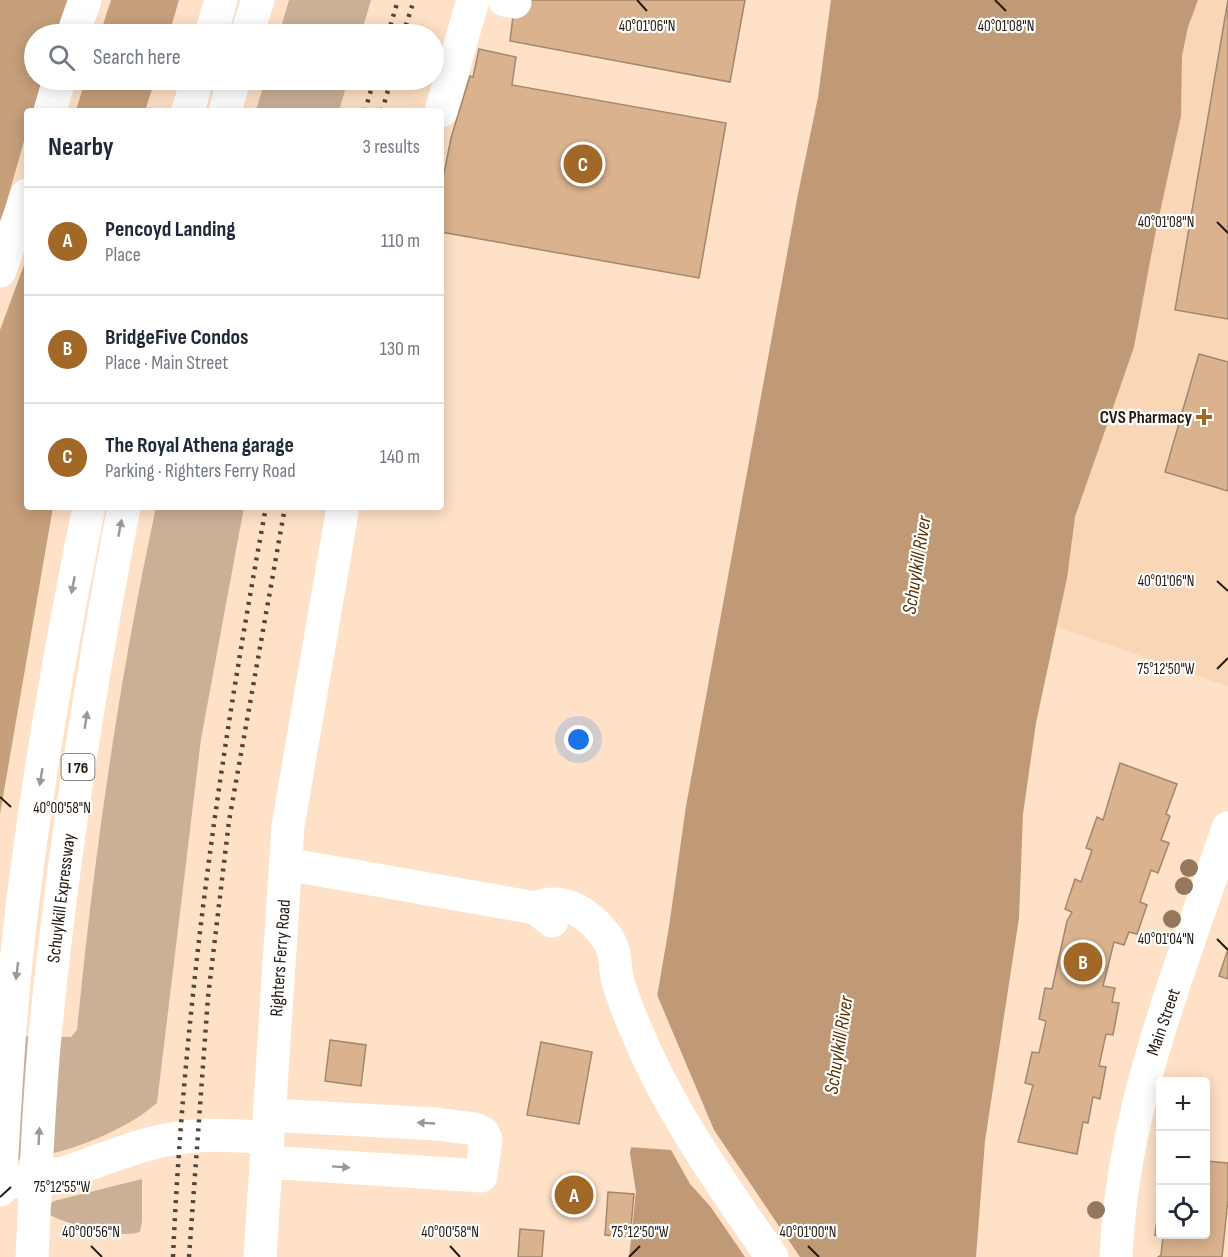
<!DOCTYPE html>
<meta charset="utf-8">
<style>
:root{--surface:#fff;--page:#f6f6f7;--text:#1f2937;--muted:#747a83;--line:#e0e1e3;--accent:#a26828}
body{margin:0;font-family:"Sofia Sans Condensed",sans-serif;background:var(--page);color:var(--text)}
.controls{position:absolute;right:18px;bottom:18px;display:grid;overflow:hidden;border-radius:6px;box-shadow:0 3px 15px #0003}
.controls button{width:54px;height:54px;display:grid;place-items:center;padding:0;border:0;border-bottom:2px solid var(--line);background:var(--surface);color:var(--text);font:30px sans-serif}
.you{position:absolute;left:579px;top:740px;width:21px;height:21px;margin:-15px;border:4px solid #fff;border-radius:50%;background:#1a73e8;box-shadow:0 0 0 9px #1a73e833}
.badge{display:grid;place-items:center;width:39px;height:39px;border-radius:50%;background:var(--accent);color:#fff;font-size:20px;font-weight:700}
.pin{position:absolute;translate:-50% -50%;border:3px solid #fff;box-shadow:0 2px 6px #0006}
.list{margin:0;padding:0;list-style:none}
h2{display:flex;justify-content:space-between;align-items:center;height:78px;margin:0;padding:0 24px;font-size:26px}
h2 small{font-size:20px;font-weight:400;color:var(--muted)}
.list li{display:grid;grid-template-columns:39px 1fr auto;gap:18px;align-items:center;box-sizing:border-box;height:108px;padding:0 24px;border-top:2px solid var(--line)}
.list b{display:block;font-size:22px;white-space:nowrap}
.list p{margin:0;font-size:20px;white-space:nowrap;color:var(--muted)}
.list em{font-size:20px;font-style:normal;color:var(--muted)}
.icon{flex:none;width:33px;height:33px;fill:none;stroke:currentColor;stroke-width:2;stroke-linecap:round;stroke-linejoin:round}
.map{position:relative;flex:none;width:1228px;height:1257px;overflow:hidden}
.search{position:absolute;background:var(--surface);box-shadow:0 3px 15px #0003;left:24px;top:24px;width:420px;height:66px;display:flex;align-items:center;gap:15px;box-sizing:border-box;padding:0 21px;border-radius:33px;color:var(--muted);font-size:22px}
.panel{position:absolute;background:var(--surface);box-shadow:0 3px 15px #0003;left:24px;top:108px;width:420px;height:402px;border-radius:6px}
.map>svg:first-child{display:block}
.built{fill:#f9d6b6}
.green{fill:#cbb098}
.forest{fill:#c69f7b}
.water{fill:#c09976;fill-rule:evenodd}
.pier{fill:#fee1c6;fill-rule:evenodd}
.building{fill:#dab38e;stroke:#a2876f;stroke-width:1.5}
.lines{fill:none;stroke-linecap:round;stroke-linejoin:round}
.minor{stroke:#fff;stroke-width:33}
.highway{stroke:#fff;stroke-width:33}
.rail{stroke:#534538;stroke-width:4.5;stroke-dasharray:3 6;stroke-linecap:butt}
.tree{fill:#94785c}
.oneway{fill:#9c9893}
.ticks{fill:none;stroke:#231910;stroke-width:2}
.poi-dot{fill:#a26828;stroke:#fff;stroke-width:2}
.labels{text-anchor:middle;stroke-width:4.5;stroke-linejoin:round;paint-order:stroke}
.shield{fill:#fff;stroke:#655e58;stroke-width:1.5}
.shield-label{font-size:16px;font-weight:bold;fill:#231910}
.poi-label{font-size:18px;font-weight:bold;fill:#231910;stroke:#fff;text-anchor:end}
.street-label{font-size:18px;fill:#231910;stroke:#fff}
.water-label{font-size:20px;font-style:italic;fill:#583204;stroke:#fff}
.ticks-label{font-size:15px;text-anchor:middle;fill:#231910;stroke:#fff;stroke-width:4.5;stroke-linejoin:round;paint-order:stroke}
</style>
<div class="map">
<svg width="1228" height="1257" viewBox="0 0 1228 1257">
<rect width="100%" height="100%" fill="#fee1c6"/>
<path class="built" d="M1198,0h30v686l-171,-59 18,-110 59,-170 21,-112 26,-119 1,-60 6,-29z"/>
<path class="green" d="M289,0h82l-10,34h-82z
M265,80h83l-9,31h-83z
M156,507h88l-43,232 -44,364c-38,33 -107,57 -157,58v-125l71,1 6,-7c17,-176 42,-350 79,-523z
M142,1179v42l-2,11c-21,7 -70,-7 -90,-17v-11l4,-3z"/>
<path class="forest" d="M0,0h69l-12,34h-23v46h9l-10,31h-6v20l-27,94z
M111,0h68l-10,34h-69z
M85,80h70l-10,31h-69z
M27,257v250h26l-53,307v-484z"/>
<path class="water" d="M831,0h367l-10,27 -6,29 -1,60 -26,119 -21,112 -59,170 -8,61 -31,145 -13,91 -4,104 -34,223 -9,116h-347l7,-65 -6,-39 39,-226 17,-121 112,-612 20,-97zM707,1134l9,1 -5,64 -9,-1z"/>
<path class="pier" d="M655,990l59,140 86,127h-55l-35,-51 -20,-22 -19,-34 -43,-3zM709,1137h4l-5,59 -3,-1z"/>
<path class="building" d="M515,0h230l-15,82 -220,-41z
M1228,0v319l-53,-9z
M479,49l37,8 -4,28 214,38 -27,155 -258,-46v-43l10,-51 19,-62 3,1z
M1199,354l29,8v129l-63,-19z
M1120,763l57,21 -11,30 4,2 -9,24 8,3 -11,30 -7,-3 -11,32 7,3 -10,29 -8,-2 -5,13 -10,-3 -11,44 12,2 -3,14 7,1 -6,32 -7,-1 -7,32 7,1 -6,32 -7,-2 -5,26 -5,-1 -6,32 -59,-12 15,-57 -8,-2 7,-31 7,1 7,-32 -7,-2 6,-31 7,1 15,-68 5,-9 -7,-3 10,-30 6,3 11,-32 -6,-2 11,-31 6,3z
M1228,949v30l-9,-3z
M330,1040l36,5 -5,41 -36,-5z
M541,1042l51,10 -13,72 -52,-9z
M1206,1161l22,2v36l-6,58h-64l3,-2 2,-19 -8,-1 2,-15 3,1v13h46z
M608,1192l26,2 -4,43 -25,-2z
M520,1229l24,2 -2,26h-24z"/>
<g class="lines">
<path class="minor" d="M504,0l11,2
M73,34l12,-34
M50,111l9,-31
M441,111l32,-111
M0,271l27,-76
M286,864l249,44 17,13
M535,908c28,-12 53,5 70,27 13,16 8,29 13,47 7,22 16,44 25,64 34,76 82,143 129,211
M266,1162l215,14 5,-36 -3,-7 -8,-4 -39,-5 -166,-9
M0,1182c54,2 95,-23 145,-37 42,-12 80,-11 123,-7
M260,1257l28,-431 55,-319
M1116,1257c6,-149 65,-289 112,-429"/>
<path class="highway" d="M211,34l10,-34
M247,34l11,-34
M188,111l9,-31
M225,111l9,-31
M0,1190c3,-54 6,-109 10,-163 14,-174 44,-349 79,-520
M32,1257c4,-77 6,-154 14,-231 17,-174 45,-347 78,-519"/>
<path class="rail" d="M388,34l10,-34
M403,34l11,-34
M365,111l9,-31
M382,111l9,-31
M173,1257c11,-252 47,-502 93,-750
M189,1257l19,-260 21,-176 56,-314"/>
</g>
<g class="tree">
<circle cx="1189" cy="868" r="9"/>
<circle cx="1184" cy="886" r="9"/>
<circle cx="1172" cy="919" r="9"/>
<circle cx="1096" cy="1210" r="9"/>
</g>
<defs><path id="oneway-solid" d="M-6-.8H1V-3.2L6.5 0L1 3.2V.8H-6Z" transform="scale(1.5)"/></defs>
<g class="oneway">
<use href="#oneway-solid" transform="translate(120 528) rotate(-79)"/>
<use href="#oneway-solid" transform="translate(73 585) rotate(101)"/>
<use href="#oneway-solid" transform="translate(86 720) rotate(-81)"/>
<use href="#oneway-solid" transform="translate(41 777) rotate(99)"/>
<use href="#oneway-solid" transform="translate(17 971) rotate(97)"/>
<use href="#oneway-solid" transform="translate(426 1123) rotate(-177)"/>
<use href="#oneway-solid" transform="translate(39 1136) rotate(-87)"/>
<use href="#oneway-solid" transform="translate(341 1167) rotate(4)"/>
</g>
<path class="ticks" d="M637,0l10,11M995,0l11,11M1217,222l11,11M1217,581l11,10M1217,669l11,-11M0,797l11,10M1217,939l11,11M0,1197l11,-10M91,1246l11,11M450,1246l10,11M808,1246l11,11M629,1257l11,-11"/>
<path class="poi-dot" d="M1201 408h6v6h6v6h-6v6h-6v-6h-6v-6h6z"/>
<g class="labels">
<rect class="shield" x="61.5" y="754" width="33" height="26" rx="4.5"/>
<g class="shield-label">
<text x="78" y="773">I 76</text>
</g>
<g class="poi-label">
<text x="1192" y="423">CVS Pharmacy</text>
</g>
<g class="street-label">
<text transform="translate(61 898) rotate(-83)" y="6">Schuylkill Expressway</text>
<text transform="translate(280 958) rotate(-86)" y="6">Righters Ferry Road</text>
<text transform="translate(1163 1022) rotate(-71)" y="6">Main Street</text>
</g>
<g class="water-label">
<text transform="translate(916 565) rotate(-81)" y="7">Schuylkill River</text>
<text transform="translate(838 1045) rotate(-81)" y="7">Schuylkill River</text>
</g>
</g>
<g class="ticks-label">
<text x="647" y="31">40°01'06"N</text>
<text x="1006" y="31">40°01'08"N</text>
<text x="1166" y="227">40°01'08"N</text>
<text x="1166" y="586">40°01'06"N</text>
<text x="1166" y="674">75°12'50"W</text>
<text x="62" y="813">40°00'58"N</text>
<text x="1166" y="944">40°01'04"N</text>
<text x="62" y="1192">75°12'55"W</text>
<text x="640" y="1237">75°12'50"W</text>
<text x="91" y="1237">40°00'56"N</text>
<text x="450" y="1237">40°00'58"N</text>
<text x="808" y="1237">40°01'00"N</text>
</g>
</svg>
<div class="controls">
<button>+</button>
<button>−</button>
<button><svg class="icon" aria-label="locate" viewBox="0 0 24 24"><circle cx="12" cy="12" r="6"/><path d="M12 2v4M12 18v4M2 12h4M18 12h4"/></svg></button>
</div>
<div class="you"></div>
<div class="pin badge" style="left:574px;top:1195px">A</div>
<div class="pin badge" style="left:1083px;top:962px">B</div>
<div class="pin badge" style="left:583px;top:164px">C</div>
<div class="search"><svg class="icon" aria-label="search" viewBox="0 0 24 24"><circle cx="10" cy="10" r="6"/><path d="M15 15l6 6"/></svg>Search here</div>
<section class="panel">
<h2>Nearby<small>3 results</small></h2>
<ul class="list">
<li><span class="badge">A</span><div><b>Pencoyd Landing</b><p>Place</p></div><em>110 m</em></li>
<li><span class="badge">B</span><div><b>BridgeFive Condos</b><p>Place · Main Street</p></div><em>130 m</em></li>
<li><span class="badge">C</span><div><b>The Royal Athena garage</b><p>Parking · Righters Ferry Road</p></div><em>140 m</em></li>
</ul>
</section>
</div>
